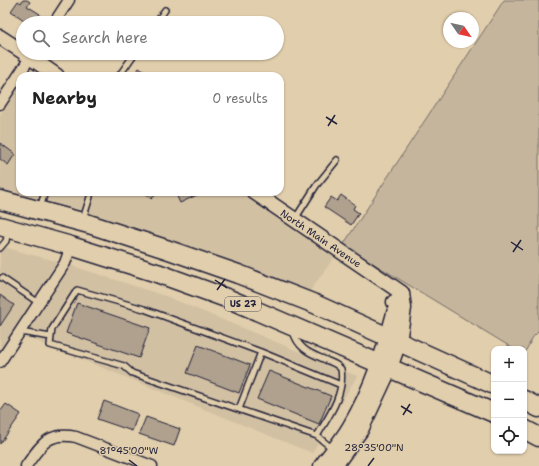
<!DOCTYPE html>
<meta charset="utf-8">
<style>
:root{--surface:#fff;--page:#f2f2f2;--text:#222;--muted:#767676;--line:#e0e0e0}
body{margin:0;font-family:"Shantell Sans",sans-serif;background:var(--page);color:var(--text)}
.controls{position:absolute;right:12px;bottom:12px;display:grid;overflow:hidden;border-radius:8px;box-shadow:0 1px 3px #0004}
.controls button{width:36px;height:36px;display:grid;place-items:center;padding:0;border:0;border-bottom:1px solid var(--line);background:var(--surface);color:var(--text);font:20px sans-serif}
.compass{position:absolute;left:443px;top:12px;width:36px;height:36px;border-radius:50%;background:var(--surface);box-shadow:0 1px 3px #0004;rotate:124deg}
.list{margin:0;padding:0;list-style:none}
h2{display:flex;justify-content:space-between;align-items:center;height:52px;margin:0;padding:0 16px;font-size:17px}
h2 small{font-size:13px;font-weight:400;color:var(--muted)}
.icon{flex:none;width:22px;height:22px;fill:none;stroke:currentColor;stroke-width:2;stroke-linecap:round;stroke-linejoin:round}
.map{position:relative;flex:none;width:539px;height:466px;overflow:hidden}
.search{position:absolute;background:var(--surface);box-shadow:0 1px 3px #0004;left:16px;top:16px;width:268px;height:44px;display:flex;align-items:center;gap:10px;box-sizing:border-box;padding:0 14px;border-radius:22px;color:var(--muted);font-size:15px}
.panel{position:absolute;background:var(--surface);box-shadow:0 1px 3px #0004;left:16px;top:72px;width:268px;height:124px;border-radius:12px}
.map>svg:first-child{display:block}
.built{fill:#d2c0a3}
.green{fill:#c5b59c;stroke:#746c6c}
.building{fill:#afa18e;stroke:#22223b}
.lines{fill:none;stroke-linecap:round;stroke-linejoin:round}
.lane-casing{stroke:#22223b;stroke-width:8}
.street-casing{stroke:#22223b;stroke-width:13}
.secondary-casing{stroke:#22223b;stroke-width:17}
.highway-casing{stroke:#22223b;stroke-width:21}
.lane{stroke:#e1ceac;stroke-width:5}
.street{stroke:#e1ceac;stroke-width:10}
.secondary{stroke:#e1ceac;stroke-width:14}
.highway{stroke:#e1ceac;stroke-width:18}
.ticks{fill:none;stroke:#22223b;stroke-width:1.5}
.labels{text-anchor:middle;stroke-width:3;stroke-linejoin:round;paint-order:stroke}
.shield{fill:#e1ceac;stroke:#5b565d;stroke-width:1}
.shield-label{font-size:9px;font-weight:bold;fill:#22223b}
.street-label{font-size:10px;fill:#22223b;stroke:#e1ceac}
.ticks-label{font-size:10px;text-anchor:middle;fill:#22223b;stroke:#e1ceac;stroke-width:3;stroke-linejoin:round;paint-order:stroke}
</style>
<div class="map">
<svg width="539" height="466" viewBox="0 0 539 466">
<rect width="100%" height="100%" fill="#e1ceac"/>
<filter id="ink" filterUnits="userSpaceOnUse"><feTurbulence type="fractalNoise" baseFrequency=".025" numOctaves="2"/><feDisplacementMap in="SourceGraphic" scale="8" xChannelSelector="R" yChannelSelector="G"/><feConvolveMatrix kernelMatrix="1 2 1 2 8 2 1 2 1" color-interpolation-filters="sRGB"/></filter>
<g filter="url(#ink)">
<path class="built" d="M32,65l16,11h-23z
M20,84v108h224l92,63 -29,40 -307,-101v-79z
M0,246l59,16 -59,90z
M70,265l98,32 189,79 -45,77 -288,-117z"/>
<path class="green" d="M504,0h35v331l-6,6 -9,17v-5h-10l-171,-104z"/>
<path class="building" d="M23,0h4l3,2 -3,4 13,8 -6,9h-6l-17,-12 7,-10 3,2z
M139,68l12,8h-17z
M0,143l15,11 -7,11 -8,-6z
M145,192h14l-8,7z
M175,192h23l1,2 -19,9z
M341,195l14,10 -2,4 6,4 -8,12 -27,-18 7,-10 6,4z
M0,295l14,10 -14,21z
M77,303l73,25 -11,30 -73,-25z
M198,345l52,20 -11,28 -52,-20z
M269,371l62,25 -12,28 -62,-25z
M104,401l34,13 -6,17 -35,-12z
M6,404l15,10 -21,30v-32z
M146,417l34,12 -6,17 -35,-12z"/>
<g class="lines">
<g class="lane-casing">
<path id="lane" d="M156,23l9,-13
M119,76l16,-23
M40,208l5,-16
M83,219l7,-22
M295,219l21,-33 21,-26
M0,248l6,-7 2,-9
M2,278l37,25
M293,331c5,19 19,23 35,30 5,2 9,3 13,8 4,25 -12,47 -24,67l-185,-63 -8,-7 -74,-21 2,-16 25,-39 67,19 117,43 80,33
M20,332l31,5
M239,409l22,-57
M317,436l16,13"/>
</g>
<g class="street-casing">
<path id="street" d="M54,23l15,-23
M0,104l33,-51
M0,362l65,-99 6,-17
M26,466c15,-21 22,-35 50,-29l76,29"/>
</g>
<g class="secondary-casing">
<path id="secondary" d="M0,37l23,15
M24,53l33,23
M254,192l148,101 2,15 -5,34 -9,26 -29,62 -26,36
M321,466c10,-13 21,-26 29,-40 22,-37 35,-79 46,-120l-2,-4"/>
</g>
<g class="highway-casing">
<path id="highway" d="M0,200l89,24 77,25 72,25 77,30 179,81
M0,226l71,20 86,27 72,26 265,114
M524,400l15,8
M524,429l15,8"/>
</g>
<use href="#lane" class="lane"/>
<use href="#street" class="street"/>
<use href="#secondary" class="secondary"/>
<use href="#highway" class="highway"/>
</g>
</g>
<path class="ticks" d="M326,117l11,7M328,126l7,-11M511,242l12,8M513,252l8,-12M215,280l12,8M217,290l8,-11M401,406l11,7M403,415l7,-11M129,460l8,6M368,466l6,-8"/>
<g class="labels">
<rect class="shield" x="225" y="297" width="36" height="14" rx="3"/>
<g class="shield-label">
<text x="243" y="307">US 27</text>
</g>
<g class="street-label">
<text transform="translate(321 238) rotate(34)" y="4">North Main Avenue</text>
</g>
</g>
<g class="ticks-label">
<text x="374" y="451">28°35'00"N</text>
<text x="129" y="454">81°45'00"W</text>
</g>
</svg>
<div class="controls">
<button>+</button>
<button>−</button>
<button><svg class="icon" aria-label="locate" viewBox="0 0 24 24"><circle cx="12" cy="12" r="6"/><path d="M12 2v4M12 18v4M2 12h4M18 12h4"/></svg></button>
</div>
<svg class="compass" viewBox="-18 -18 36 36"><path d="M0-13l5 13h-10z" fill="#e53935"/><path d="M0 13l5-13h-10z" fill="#767676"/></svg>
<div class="search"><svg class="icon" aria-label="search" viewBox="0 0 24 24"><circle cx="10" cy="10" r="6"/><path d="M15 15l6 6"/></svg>Search here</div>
<section class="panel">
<h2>Nearby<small>0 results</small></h2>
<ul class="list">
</ul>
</section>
</div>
